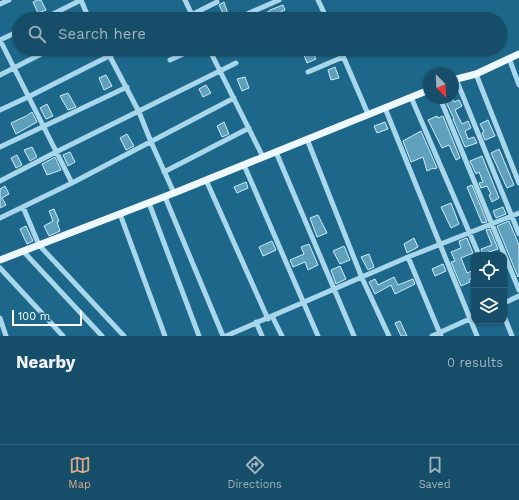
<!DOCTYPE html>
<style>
:root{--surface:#164d68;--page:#1f546e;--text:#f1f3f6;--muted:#9eb4c0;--line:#35647c;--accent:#d6ab8b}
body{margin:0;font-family:"Work Sans",sans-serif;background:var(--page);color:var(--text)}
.controls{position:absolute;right:12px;bottom:12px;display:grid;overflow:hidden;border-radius:8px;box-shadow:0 1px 3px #0004}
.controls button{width:36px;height:36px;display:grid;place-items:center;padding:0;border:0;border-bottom:1px solid var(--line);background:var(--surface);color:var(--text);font:20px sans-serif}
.compass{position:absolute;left:423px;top:68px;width:36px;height:36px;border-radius:50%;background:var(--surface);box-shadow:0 1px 3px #0004;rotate:156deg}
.scale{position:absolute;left:12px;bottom:10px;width:70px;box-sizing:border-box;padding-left:4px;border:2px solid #fff;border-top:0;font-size:11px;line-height:14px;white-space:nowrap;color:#fff;-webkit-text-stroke:3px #1d678a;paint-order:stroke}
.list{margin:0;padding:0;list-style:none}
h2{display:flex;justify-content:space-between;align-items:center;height:52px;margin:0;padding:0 16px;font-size:17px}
h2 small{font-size:13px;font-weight:400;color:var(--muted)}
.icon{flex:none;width:22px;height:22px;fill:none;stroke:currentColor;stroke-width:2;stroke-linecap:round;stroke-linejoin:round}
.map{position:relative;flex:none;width:519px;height:336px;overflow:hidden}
.search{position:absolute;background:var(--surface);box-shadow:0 1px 3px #0004;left:12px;right:12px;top:12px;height:44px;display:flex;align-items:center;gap:10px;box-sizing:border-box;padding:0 14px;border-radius:22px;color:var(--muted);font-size:15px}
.sheet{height:108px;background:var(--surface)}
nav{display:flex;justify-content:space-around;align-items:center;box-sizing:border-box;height:56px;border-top:1px solid var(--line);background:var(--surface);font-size:11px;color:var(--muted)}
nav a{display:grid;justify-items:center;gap:2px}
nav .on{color:var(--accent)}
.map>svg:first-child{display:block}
.building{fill:#5fa0bd;stroke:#ceecf9}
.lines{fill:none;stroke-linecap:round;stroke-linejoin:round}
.minor{stroke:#a8d7ec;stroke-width:5}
.major{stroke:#eef8ff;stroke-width:7}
</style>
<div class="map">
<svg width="519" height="336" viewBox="0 0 519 336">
<rect width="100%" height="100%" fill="#1d678a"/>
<path class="building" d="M37,0h4l5,10 -8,3 -5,-11z
M224,2l5,15 -3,2 -7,-14z
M283,5l2,5 -15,7 -3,-5 3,-1v-1z
M312,51l4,8 -9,4 -3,-8z
M335,67l4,11 -8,2 -3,-10z
M106,75l6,11 -8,4 -5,-12z
M245,77l4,11 -7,3 -5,-12z
M206,85l5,8 -8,4 -4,-8z
M68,93l8,14 -8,3 -8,-14z
M444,98h8l2,4 5,-2 3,6 -7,4 7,14 6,-3 3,7 -6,3 3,8 6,-2 3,6 -12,4 -12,-28h1z
M47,104l6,12 -7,3 -6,-11z
M32,112l5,10 -21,12 -5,-11 15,-7z
M437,116l1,2 5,-2 17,42 -4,2 -7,-15 -7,3 -14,-28z
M488,120l7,16 -10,4 -3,-7 2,-1 -4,-8z
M224,122l5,12 -7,3 -5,-11z
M385,122l3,7 -11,4 -3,-7z
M421,131l16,37 -3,1 -1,-1 -6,3 -4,-14 -12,5 -8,-21z
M127,134l7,12 -8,4 -6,-12z
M32,147l5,10 -7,4 -6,-11z
M499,149l15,36 -7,3 -16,-35z
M70,152l5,10 -7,4 -5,-11z
M17,155l5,10 -6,3 -5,-10z
M482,156l17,42 -7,4 -3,-7 2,-1 -4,-8 -6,2 -2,-5 4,-1 -4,-10 -3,2 -6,-13z
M55,157l6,13 -14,5 -5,-11z
M246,182l2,6 -11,5 -3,-6z
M472,185l15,37 -5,1 -15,-36z
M5,186l4,8 -7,4 4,7 -6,3v-19z
M451,203l8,21 -8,4 -10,-21z
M503,207l3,7 -10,4 -3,-7z
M54,209l5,12 -2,1 3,9 -11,5 -5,-10 9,-5 -4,-10z
M318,215l9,18 -10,4 -7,-19z
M509,221l10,24v31l-1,1 -21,-51z
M26,226l7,15 -6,3 -7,-15z
M490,229l8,20 -15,5 -2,-5 11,-4 -6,-15z
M414,238l4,9 -11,6 -3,-9z
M467,238l6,15 -12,5 6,15 7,-3v7l-5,3 1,2 -9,4 -10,-24 4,-1 -4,-9 10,-4 -2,-7z
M272,241l4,9 -13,6 -4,-9z
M309,244l9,21 -10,5 -3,-8 -12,5 -3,-7 14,-6 -3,-7z
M344,246l6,14 -10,4 -7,-13z
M369,254l5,13 -6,3 -7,-13z
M443,264l3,7 -11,5 -3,-7z
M340,266l6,13 -10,5 -5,-14z
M394,277l4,8 15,-6 2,5 -20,10 -4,-9 -16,9 -6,-12 6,-3 3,6z
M400,321l7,15h-6l-6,-13z"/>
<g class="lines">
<path class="minor" d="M185,0l9,19
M318,0l9,19
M0,4l9,-4
M238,18l41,-18
M43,19l38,-19 8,19
M183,19l34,-17
M0,40l72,143 -72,35
M0,40l19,-9
M106,49l33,63 12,30 23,51
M209,49l54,108
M340,49l28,65
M509,58l10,27
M170,60l24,-11
M308,72l35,-15
M476,74l43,109
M0,75l51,-26
M456,79l63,155
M411,97l68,158
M440,98l79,192
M385,108l92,228
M0,110l28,-13 95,-48
M307,139l55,139 27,58
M0,147l127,-60
M276,152l78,184
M244,165l74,171
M164,172l85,-44
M206,180l62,139
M0,181l56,-29 180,-89
M72,183l162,-85
M165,197l58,139
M149,203l50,133
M23,207l16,38 85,91
M120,214l45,122
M23,251l79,85
M408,257l33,79
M0,268l63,68
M504,303l15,-7
M272,316l10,20
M504,316l8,20
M0,318l6,18
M256,322l6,14
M226,336l182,-79 111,-44
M432,336l42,-19"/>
<path class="major" d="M453,80l23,-6 43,-20
M0,260l174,-67 255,-103"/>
</g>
</svg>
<div class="controls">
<button><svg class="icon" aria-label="locate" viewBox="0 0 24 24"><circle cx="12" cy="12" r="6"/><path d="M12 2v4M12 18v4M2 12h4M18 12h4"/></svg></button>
<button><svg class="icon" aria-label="layers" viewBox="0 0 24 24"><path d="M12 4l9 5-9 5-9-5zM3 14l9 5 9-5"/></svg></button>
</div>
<svg class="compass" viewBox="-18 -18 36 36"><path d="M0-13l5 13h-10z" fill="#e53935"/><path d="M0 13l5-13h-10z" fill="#9eb4c0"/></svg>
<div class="scale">100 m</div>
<div class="search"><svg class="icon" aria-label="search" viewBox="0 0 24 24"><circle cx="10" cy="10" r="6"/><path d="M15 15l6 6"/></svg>Search here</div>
</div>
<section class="sheet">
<h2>Nearby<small>0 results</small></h2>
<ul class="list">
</ul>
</section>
<nav>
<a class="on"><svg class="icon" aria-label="map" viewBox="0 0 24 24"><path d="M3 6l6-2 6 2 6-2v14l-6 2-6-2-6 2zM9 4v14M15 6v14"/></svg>Map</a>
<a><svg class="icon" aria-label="directions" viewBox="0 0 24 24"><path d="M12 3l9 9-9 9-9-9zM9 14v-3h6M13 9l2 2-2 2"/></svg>Directions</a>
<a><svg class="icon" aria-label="saved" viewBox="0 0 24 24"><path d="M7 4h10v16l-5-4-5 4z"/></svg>Saved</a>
</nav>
